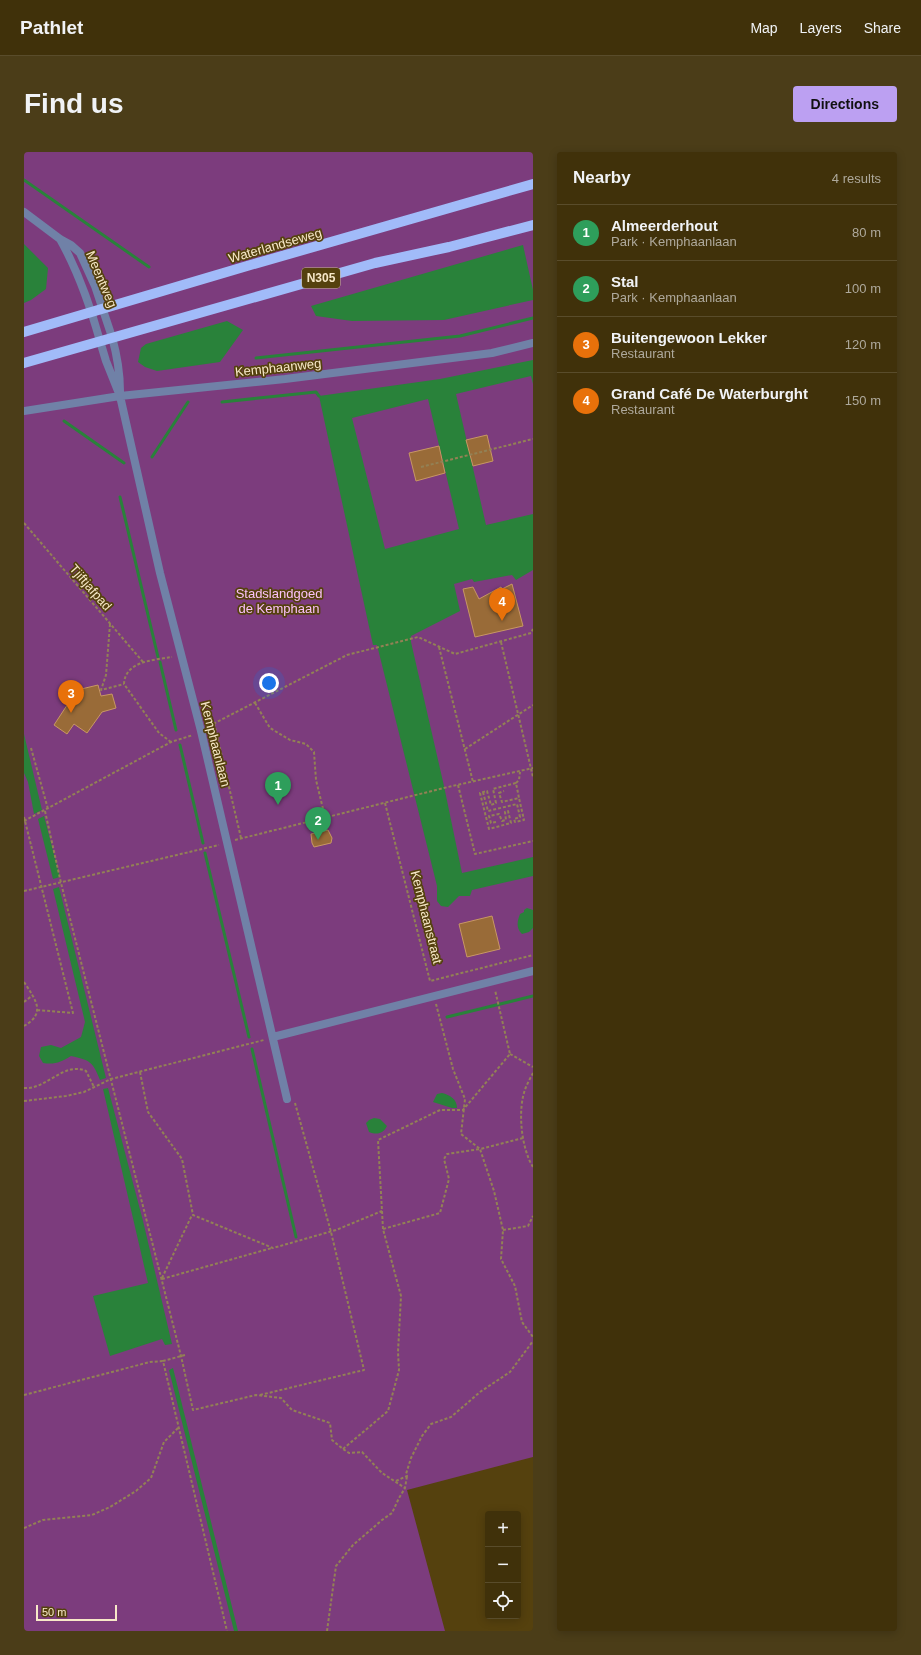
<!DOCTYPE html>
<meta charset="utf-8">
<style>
:root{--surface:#40310a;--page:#4b3d18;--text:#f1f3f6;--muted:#aea99c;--line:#594c2b;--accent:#bca0f2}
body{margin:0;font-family:Helvetica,sans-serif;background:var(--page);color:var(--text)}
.controls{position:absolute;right:12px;bottom:12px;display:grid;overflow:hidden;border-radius:4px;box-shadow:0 2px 10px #0003}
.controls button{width:36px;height:36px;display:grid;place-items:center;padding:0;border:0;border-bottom:1px solid var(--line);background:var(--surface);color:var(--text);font:20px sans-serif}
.scale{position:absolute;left:12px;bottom:10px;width:81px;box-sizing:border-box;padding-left:4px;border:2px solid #f7e8c8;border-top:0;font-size:11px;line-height:14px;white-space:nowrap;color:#f7e8c8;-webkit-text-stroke:3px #55410e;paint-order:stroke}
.you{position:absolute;left:245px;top:531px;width:14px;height:14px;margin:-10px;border:3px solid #fff;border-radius:50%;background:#1a73e8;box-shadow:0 0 0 6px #1a73e833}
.badge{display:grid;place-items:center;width:26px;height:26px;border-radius:50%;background:var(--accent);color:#fff;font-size:13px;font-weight:700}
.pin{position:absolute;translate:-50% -33px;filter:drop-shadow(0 1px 2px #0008)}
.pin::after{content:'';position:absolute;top:21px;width:14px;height:12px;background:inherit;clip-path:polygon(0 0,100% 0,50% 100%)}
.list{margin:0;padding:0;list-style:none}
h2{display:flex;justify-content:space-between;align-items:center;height:52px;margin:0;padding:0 16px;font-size:17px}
h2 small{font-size:13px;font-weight:400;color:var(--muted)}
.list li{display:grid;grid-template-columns:26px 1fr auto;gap:12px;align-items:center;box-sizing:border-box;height:56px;padding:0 16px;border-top:1px solid var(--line)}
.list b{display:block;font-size:15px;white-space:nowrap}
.list p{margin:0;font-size:13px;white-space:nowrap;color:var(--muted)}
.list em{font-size:13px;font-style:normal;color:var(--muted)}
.icon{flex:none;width:22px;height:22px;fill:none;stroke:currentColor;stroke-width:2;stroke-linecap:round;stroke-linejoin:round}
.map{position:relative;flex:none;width:509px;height:1479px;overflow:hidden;border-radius:4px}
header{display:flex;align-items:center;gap:24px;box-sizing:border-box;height:56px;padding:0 20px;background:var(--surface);border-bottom:1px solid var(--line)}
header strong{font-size:19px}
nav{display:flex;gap:22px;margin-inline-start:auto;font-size:14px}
.intro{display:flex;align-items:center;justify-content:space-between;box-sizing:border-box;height:96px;padding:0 24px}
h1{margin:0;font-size:28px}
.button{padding:10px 18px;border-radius:4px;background:var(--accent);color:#111;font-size:14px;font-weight:700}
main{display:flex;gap:24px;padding:0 24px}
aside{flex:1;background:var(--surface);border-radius:4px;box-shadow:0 2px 10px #0003}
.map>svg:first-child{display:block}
.green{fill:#7c3c7d}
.water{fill:#29823a;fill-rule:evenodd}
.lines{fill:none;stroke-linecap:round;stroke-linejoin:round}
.stream{stroke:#29823a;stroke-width:3}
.building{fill:#996b38;stroke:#c89764}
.path{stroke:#938155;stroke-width:2;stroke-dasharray:3 2;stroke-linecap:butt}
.minor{stroke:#7081a7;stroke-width:8}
.tertiary{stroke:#7081a7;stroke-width:8}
.primary{stroke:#a1bbf9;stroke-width:10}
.labels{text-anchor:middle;stroke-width:3.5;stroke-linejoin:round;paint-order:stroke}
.shield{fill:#55410e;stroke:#c6b690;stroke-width:1}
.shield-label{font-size:12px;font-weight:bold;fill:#f7e8c8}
.street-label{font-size:13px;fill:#f7e8c8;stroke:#55410e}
.park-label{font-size:13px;fill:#fbc1fa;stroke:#55410e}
</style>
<header>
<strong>Pathlet</strong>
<nav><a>Map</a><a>Layers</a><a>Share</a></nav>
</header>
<div class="intro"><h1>Find us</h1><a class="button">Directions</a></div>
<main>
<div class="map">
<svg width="509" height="1479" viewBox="0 0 509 1479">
<rect width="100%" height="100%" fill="#55410e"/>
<path class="green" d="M0,0h509v1305l-126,33 38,141h-421z"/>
<path class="water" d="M0,92l24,24 -2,21 -15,11 -7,3z
M499,93l10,45v10l-89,20 -92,1 -36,-5 -5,-10z
M203,169l16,9 -23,32 -63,9 -12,-4 -7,-5 3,-14 5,-4z
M509,208v24l-2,-8 -75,18 30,131 47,-11v56l-17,10 -4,-5 -38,7 -2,-3 -18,5 6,27 -49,25v6l33,144 18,87 71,-16v19l-61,14 -2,6h-11l-11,11 -7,-1 -4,-5v-15l-60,-241h-4l-54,-249 121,-17zM404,247l31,130 -74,20 -33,-131z
M0,582l18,76 -8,4 -6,-32 -4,-9z
M20,664l16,61 -7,2 -15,-60z
M35,735l47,191 -6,2c-7,-18 -10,-20 -29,-24 -10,6 -16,9 -28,7l-4,-7 2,-9 10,-2 10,3 20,-11 4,-15 -32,-133z
M503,756l6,2v18l-4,4 -7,2c-6,-6 -5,-12 -2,-20l4,-2v-2z
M84,936l35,133 29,123 -7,1 -3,-6 -52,17 -17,-60 55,-13 -45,-194z
M418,941c8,2 15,6 15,15h-5l-19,-6 4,-8z
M350,966l6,1 7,7c-4,8 -10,9 -18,6l-3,-9 3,-3z
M149,1216l65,263h-4l-65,-261z"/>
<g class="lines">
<path class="stream" d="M0,28l125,87
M232,206l204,-22 73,-18
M198,250l94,-10 3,4
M40,269l60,42
M128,305l36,-55
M96,345l38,160
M136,510l16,68
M156,593l23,98
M181,701l44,184
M423,865l86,-21
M228,897l44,188"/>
</g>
<path class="building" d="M463,283l6,26 -20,5 -7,-26z
M415,294l6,27 -29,8 -7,-28z
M488,432l11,42 -48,11 -12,-48 10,-2 6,12 22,-12 1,2z
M74,533l3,11 11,-2 4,14 -14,4 -15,21 -13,-9 -7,10 -13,-9 23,-35z
M304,678l4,8 -1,5 -17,4 -2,-4 -1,-9z
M468,764l8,33 -33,8 -8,-33z"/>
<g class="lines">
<path class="path" d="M397,315l112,-28
M0,371l119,139
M86,472l-4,51 -5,15 23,-6
M477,490l32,135
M415,495l34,135
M231,551l15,25 20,12 16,4 8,8 2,28 9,37
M190,571l27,115
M185,574l138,-71 71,-18 37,17 76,-21 2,-4
M147,590l-12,-9 -35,-49c1,-23 30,-24 48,-27
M7,596l17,61
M441,597l68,-44
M492,631l3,-3 1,-8
M434,633l17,69 58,-13
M459,640l5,19 29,-7 3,13 -6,2 1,3 9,-2 -5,-22
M361,651l45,178 103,-26
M21,659l16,72 120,473 12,54 63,-15 25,3 11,12 38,13 2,17 11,9 6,4 13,-1 20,21 23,15
M0,665l49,196 -36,-3
M0,669l147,-79 22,-7
M472,670l-5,1 -2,-7 10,-2 3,7 4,-1 -1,-8 3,-1 3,12 -22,6 -9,-36 7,-2 4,14 5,-2 -3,-14 23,-6 3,15 -17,4 -3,-9 5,-2
M211,688l213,-53 85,-19
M0,739l195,-46
M0,830c11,17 23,31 0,44
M0,850l9,-7
M486,902l23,13
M116,920l8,40 34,47 11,56 80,33 63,-18 46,-19
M509,921c-2,4 -5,9 -7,14 -9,21 -5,61 7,80
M0,936c22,2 40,-27 62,-17l8,16
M0,949l42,-5 18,-4 27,-13 153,-39
M499,986l-43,11 14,42 9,39 -2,29 14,27 7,36 11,15
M359,1077l-5,-89 62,-30h23l47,-56 -15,-64
M479,1078l25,-4 5,-10
M138,1126l30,-63
M138,1127l110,-31
M161,1203l-22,6 64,270
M0,1243l126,-33 13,-1
M236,1243l104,-25 -33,-138 -36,-129
M319,1297l45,-38 11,-41 -1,-18 3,-56 -18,-67 57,-16 9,-34 -5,-20 3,-5 33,-5 -19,-15 4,-35 -12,-30 -17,-65
M372,1329l11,-5 -1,-2 5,-16 11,-22 9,-12 20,-7 29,-25 30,-20 23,-31
M0,1376l19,-8 49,-5 18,-8 26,-16 15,-13 13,-36 14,-14
M303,1479l9,-65 17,-21 29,-25 10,-7 7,-15 6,-10 2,-12"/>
<path class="minor" d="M88,185c5,18 8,35 8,54
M76,189l6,20 14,35 40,177 41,158 86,368
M0,259l96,-15 165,-17 207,-26 41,-10
M249,885l260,-66"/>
<path class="tertiary" d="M0,60l36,27 11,6 9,8 15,33 17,51
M36,87c18,32 30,66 40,102"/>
<path class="primary" d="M0,180l223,-66 286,-82
M0,211l351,-100 74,-16 84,-22"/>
</g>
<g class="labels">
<rect class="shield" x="278" y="116" width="38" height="20" rx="3"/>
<g class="shield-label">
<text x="297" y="130">N305</text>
</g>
<g class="street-label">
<text transform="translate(251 93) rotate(-16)" y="5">Waterlandseweg</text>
<text transform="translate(78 127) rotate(67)" y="5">Meentweg</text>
<text transform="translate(254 215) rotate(-6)" y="5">Kemphaanweg</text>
<text transform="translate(67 435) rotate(49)" y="5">Tjiftjafpad</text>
<text transform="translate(192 592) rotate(76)" y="5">Kemphaanlaan</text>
<text transform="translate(403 765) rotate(76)" y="5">Kemphaanstraat</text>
</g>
<g class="park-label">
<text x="255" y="446">Stadslandgoed<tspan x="255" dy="15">de Kemphaan</tspan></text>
</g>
</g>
</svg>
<div class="controls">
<button>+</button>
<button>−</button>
<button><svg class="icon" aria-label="locate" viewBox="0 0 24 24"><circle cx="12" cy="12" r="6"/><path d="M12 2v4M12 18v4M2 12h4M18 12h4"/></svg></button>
</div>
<div class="scale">50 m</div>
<div class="you"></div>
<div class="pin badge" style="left:254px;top:653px;background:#2e9e5b">1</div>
<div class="pin badge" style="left:294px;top:688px;background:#2e9e5b">2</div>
<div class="pin badge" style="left:47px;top:561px;background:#e8710a">3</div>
<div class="pin badge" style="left:478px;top:469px;background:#e8710a">4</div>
</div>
<aside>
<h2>Nearby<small>4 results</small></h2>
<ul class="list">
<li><span class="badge" style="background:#2e9e5b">1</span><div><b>Almeerderhout</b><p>Park · Kemphaanlaan</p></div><em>80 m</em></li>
<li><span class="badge" style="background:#2e9e5b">2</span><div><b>Stal</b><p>Park · Kemphaanlaan</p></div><em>100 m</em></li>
<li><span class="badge" style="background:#e8710a">3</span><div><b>Buitengewoon Lekker</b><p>Restaurant</p></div><em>120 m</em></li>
<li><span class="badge" style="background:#e8710a">4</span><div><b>Grand Café De Waterburght</b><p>Restaurant</p></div><em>150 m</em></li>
</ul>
</aside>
</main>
